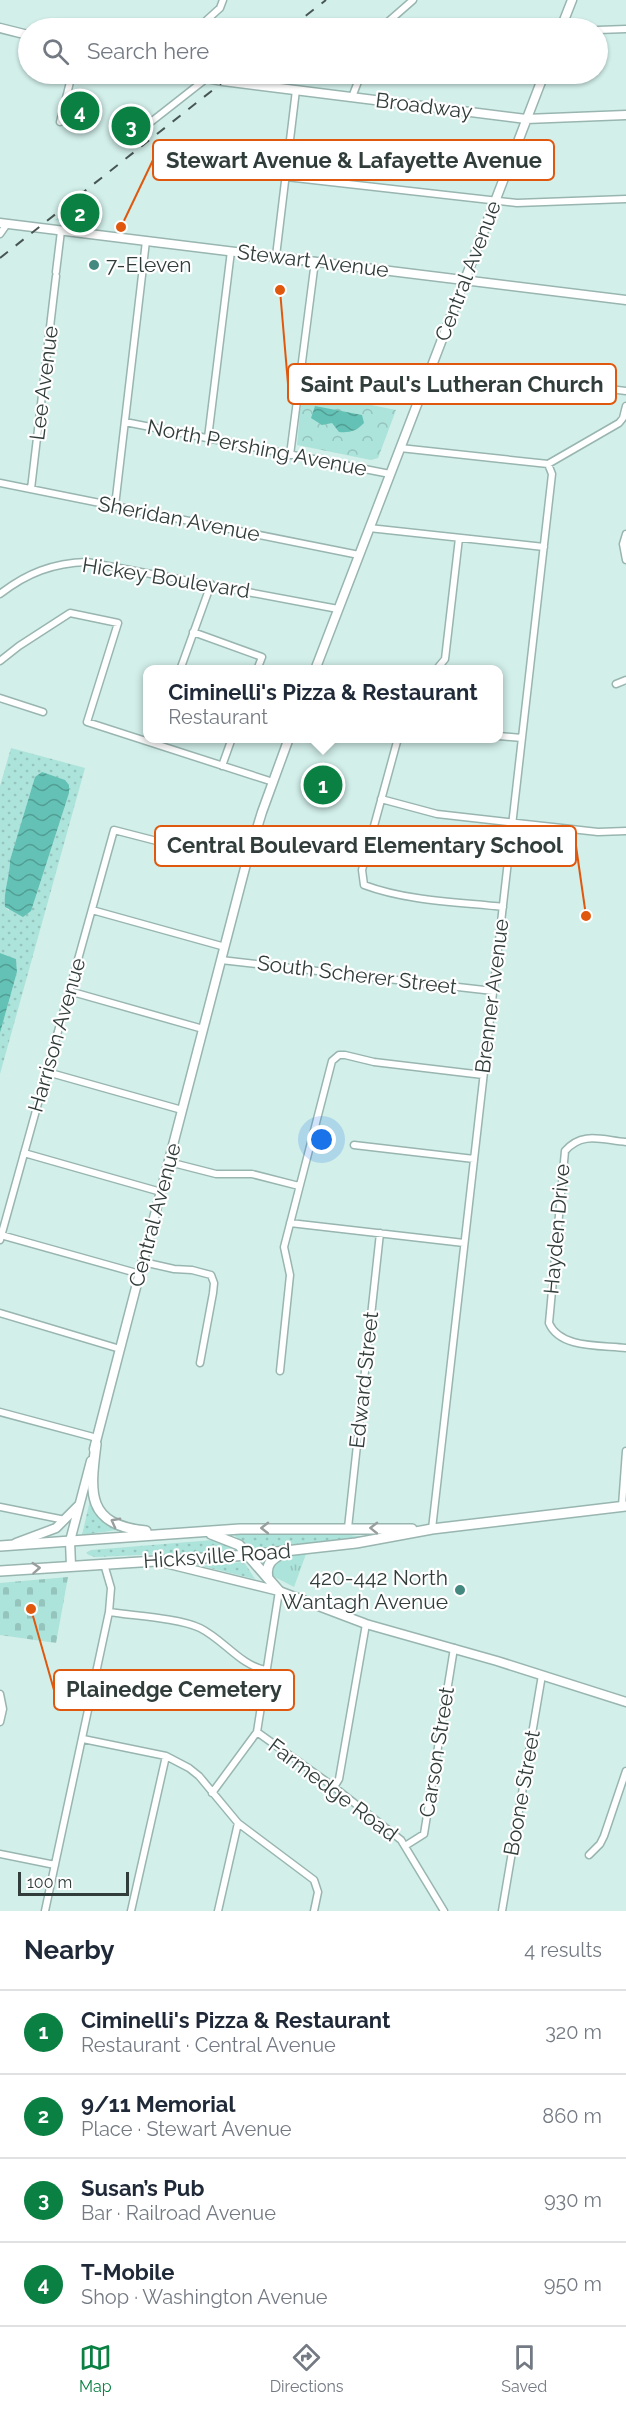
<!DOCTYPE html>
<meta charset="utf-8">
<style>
:root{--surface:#fff;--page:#f6f6f7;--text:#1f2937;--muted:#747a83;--line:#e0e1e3;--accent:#0b8043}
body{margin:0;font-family:Raleway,sans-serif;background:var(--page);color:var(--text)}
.scale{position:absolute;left:18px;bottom:15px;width:111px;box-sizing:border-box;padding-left:6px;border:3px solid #313d3b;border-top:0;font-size:16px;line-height:21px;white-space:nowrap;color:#313d3b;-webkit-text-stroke:4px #fff;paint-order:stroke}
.you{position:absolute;left:322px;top:1140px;width:21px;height:21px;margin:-15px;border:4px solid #fff;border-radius:50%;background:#1a73e8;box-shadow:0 0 0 9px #1a73e833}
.badge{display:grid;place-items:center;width:39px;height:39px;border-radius:50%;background:var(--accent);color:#fff;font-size:20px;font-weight:700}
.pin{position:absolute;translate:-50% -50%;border:3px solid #fff;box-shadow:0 2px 6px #0006}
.popup{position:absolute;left:143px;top:665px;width:360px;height:78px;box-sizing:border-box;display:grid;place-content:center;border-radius:12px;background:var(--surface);filter:drop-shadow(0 2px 4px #0005);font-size:20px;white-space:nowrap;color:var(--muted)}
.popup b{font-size:22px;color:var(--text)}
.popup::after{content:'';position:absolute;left:50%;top:100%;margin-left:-12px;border:12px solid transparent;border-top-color:var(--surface)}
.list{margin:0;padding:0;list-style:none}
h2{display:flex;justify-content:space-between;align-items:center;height:78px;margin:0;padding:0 24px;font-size:26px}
h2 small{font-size:20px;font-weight:400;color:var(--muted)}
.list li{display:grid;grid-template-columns:39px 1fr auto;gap:18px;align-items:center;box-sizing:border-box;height:84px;padding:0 24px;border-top:2px solid var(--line)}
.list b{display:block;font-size:22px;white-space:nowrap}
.list p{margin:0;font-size:20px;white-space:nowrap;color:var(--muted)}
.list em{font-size:20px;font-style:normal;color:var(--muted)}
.icon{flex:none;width:33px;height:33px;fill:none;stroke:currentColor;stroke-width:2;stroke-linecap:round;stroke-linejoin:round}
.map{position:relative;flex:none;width:626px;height:1911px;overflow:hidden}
.search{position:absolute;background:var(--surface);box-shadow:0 2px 4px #0004;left:18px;right:18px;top:18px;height:66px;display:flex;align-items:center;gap:15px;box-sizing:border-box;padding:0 21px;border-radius:33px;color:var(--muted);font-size:22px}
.sheet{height:414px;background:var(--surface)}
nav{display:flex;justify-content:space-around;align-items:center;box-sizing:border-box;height:84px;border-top:2px solid var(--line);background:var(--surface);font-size:16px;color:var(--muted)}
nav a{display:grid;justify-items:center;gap:3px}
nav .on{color:var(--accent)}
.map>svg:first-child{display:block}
.grass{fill:url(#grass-dots);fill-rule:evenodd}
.forest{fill:url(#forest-crowns)}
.cemetery{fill:url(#cemetery-stones)}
.park{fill:url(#park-tufts)}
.water{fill:url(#water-waves)}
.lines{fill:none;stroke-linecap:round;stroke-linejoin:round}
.street-casing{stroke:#99b5b0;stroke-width:9}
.secondary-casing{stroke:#99b5b0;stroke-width:11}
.primary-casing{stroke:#99b5b0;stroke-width:12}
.street{stroke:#fff;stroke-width:6}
.secondary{stroke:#fff;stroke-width:8}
.primary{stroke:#fff;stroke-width:9}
.rail{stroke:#475653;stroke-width:2;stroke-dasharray:10 10;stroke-linecap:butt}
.oneway{stroke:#989e9d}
.poi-dot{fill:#43897f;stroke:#fff;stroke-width:2}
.labels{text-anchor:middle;stroke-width:4.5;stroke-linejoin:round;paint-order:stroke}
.street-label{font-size:21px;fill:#313d3b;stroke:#fff}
.poi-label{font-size:21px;fill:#313d3b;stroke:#fff;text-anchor:start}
.leader{fill:none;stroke:#df580e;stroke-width:2}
.callout-dot{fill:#df580e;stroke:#fff;stroke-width:2}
.callout{fill:#fff;stroke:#df580e;stroke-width:2}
.callout-label{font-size:22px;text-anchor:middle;font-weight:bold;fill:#313d3b}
</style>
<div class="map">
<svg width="626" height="1911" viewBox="0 0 626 1911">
<defs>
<pattern id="grass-dots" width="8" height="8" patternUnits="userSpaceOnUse" patternTransform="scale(1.5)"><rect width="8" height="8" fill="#ace3da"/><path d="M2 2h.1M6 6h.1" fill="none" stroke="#94c4bc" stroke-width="1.8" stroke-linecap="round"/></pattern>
<pattern id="forest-crowns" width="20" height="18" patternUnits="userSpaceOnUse" patternTransform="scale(1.5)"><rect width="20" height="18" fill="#ace3da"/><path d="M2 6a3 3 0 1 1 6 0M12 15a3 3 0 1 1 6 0" fill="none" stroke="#94c4bc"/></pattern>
<pattern id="cemetery-stones" width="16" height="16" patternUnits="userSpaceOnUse" patternTransform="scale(1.5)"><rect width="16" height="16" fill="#ace3da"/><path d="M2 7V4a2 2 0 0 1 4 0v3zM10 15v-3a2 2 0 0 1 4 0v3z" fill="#94c4bc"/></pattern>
<pattern id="park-tufts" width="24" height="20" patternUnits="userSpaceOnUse" patternTransform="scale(1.5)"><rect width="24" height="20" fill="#ace3da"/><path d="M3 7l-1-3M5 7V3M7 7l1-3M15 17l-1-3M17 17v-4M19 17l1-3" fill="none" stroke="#94c4bc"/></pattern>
<pattern id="water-waves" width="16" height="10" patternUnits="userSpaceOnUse" patternTransform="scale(1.5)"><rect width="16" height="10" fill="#63c1b5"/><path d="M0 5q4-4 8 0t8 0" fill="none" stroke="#529e94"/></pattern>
</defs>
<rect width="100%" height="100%" fill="#d2efea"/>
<path class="grass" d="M11,748l74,20 -85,306v-41l17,-61 -1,-13 -16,-6v-167zM35,777l-26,134 -4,-4c-2,-15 5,-31 5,-47z
M91,1496l13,25 13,9 -35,5z
M241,1533h94l30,4 -114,13 -17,-15z
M213,1540l15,6 6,5 -139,6 -6,-2 -3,-2 5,-3z
M244,1562l11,17 -53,-13z"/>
<path class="forest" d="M302,391l94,19 -18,48 -7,2 -74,-15z"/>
<path class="cemetery" d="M68,1577l-12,66 -56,-8v-52z"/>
<path class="park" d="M82,201l9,14 -1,9 -35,-4z
M306,1554l-12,33 -25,-13v-9l13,-8z"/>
<path class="water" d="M315,406l47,9 2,8c-8,8 -14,10 -25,9l-7,-9 -10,2 -11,-7z
M42,772l23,8 4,5v8l-38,118 -8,6 -18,-10c-2,-15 5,-31 5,-47l25,-83z
M0,953l16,6 1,13 -17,61z"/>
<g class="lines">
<g class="street-casing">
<path id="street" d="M198,28l22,-20 3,-8
M381,28l32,-28
M598,30l28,-1
M352,97l9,-23
M60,122l12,-48
M133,136l74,-58
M286,177l231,26 109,-4
M0,234l7,-10
M276,256l20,-166
M56,272l5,-41
M431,367l195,24
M125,422l265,52
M208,438l23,-187
M400,448l148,16 71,-41 4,-5 3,-12
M290,455l25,-194
M0,483l359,72
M31,489l25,-213
M115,506l31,-265
M369,528l175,19
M626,560l-3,-16 3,-10
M0,594c27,-21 53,-31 87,-32l251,47
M193,632l69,25 -5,13
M0,661l19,-15 51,-33 48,10 -31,99 186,60
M180,670l31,-86
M436,670l9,-11 14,-121
M616,684l10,-4
M0,698l43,14
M499,736l23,2
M398,738l-36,132 2,15c43,16 93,17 139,22
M222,766l10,-28
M381,799l56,15 161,18 28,-1
M92,910l133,37
M221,960l272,31
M69,991l134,38
M47,1072l135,38
M626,1142c-24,-2 -44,-11 -61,9l-16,172c11,26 52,22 77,25
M354,1145l120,14
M24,1153l137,39
M169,1162l47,12h36l47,12
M290,1223l174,20
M1,1235l139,39
M0,1240l114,-410 132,34
M143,1262l31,7 18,1 19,5 3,8 -1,10 -13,70
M0,1313l120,36
M280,1371l10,-96 -6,-28 48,-186 7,-6h6l29,7 109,13
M0,1412l97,26
M622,1506l4,-55
M0,1507l65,13
M348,1528l32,-295
M432,1529l120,-1055 -4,-10
M279,1591l-22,141 77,55 67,53 43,71
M109,1612c26,4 69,6 91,16 24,12 40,37 65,42
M0,1694l3,15 -3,13
M83,1739l83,17 23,12 10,8 39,47 76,57 4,12 -4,19
M334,1787l5,-8 27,-155
M212,1793l45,-61
M405,1846l19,-12 30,-186
M0,1854l55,11
M589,1855l11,-11 4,-8 22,-65
M45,1911l64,-299 2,-24 -7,-24
M131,1911l35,-155
M218,1911l20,-88
M502,1911l40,-236"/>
</g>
<g class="secondary-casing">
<path id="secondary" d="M0,28l28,7
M561,28l11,-28
M186,74l37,7 303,38 100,-4
M0,223l626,77
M315,670l229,-596
M94,1449l152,-585 16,-52 27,-74
M16,1543l40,-15 22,-22
M161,1562l118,29 87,33 131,37 129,41
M71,1566l-1,-25 21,-80"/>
</g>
<g class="primary-casing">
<path id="primary" d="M96,1444c-6,48 -11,81 50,87
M211,1534l28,11 40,46
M0,1546l240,-17h172
M0,1571l249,-16 107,-12 76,-14 194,-23
M268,1578c-3,-14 4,-19 15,-25"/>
</g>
<use href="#street" class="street"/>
<use href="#secondary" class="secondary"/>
<use href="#primary" class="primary"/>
<path class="rail" d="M290,28l36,-28
M0,258l233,-184"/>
</g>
<defs><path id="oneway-chevron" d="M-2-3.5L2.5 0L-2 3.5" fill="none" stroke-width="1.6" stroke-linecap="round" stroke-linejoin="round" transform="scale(1.5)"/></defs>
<g class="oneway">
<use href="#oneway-chevron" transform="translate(115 1522) rotate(-152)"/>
<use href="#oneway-chevron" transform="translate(265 1528) rotate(180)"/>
<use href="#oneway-chevron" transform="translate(374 1528) rotate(-179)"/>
<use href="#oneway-chevron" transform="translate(36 1568) rotate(-4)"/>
</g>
<g class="poi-dot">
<circle cx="94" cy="265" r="6"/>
<circle cx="460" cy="1590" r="6"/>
</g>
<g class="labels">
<g class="street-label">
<text transform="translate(424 106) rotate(7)" y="7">Broadway</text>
<text transform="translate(313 261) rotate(7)" y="7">Stewart Avenue</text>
<text transform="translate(468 271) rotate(-69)" y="7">Central Avenue</text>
<text transform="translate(44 383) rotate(-83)" y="7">Lee Avenue</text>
<text transform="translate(257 448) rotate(11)" y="7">North Pershing Avenue</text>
<text transform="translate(179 519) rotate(11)" y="7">Sheridan Avenue</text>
<text transform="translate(166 578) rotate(9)" y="7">Hickey Boulevard</text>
<text transform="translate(357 975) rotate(7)" y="7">South Scherer Street</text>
<text transform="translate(492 996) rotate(-83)" y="7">Brenner Avenue</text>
<text transform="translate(57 1035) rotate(-74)" y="7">Harrison Avenue</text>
<text transform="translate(155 1215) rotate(-75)" y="7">Central Avenue</text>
<text transform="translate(557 1229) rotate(-85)" y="7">Hayden Drive</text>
<text transform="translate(364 1380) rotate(-84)" y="7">Edward Street</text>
<text transform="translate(217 1556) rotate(-4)" y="7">Hicksville Road</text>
<text transform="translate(437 1752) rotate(-81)" y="7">Carson Street</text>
<text transform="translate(333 1790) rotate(37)" y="7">Farmedge Road</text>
<text transform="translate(522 1793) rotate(-80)" y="7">Boone Street</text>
</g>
<g class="poi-label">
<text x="106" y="272">7-Eleven</text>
<text x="448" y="1585" text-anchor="end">420-442 North<tspan x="448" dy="24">Wantagh Avenue</tspan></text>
</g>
</g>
<path class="leader" d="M121 227L153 160M280 290L288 384M586 916L576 846M31 1609L54 1690"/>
<g class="callout-dot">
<circle cx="121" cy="227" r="6"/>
<circle cx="280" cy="290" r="6"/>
<circle cx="586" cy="916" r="6"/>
<circle cx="31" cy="1609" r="6"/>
</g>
<g class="callout">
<rect x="153" y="140" width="401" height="40" rx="6"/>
<rect x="288" y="364" width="328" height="40" rx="6"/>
<rect x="155" y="826" width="421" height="40" rx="6"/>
<rect x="54" y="1670" width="240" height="40" rx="6"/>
</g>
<g class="callout-label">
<text x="354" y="168">Stewart Avenue &amp; Lafayette Avenue</text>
<text x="452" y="392">Saint Paul's Lutheran Church</text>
<text x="365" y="853">Central Boulevard Elementary School</text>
<text x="174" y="1697">Plainedge Cemetery</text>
</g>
</svg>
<div class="scale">100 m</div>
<div class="you"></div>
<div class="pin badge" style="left:323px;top:785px">1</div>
<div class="popup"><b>Ciminelli's Pizza &amp; Restaurant</b>Restaurant</div>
<div class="pin badge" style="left:80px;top:213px">2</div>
<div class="pin badge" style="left:131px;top:126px">3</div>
<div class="pin badge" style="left:80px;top:111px">4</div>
<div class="search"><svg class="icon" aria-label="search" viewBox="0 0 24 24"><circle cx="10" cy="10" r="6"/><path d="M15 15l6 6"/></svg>Search here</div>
</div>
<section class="sheet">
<h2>Nearby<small>4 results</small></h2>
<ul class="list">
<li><span class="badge">1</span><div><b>Ciminelli's Pizza &amp; Restaurant</b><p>Restaurant · Central Avenue</p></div><em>320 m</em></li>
<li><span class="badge">2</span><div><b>9/11 Memorial</b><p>Place · Stewart Avenue</p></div><em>860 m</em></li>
<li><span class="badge">3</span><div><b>Susan’s Pub</b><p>Bar · Railroad Avenue</p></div><em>930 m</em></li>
<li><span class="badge">4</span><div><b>T-Mobile</b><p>Shop · Washington Avenue</p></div><em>950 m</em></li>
</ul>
</section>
<nav>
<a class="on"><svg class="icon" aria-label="map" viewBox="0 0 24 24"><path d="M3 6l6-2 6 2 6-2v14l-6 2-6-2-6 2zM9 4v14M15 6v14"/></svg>Map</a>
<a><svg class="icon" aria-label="directions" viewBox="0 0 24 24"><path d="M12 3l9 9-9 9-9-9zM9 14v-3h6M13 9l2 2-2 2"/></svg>Directions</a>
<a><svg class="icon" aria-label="saved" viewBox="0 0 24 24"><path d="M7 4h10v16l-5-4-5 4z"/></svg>Saved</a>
</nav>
